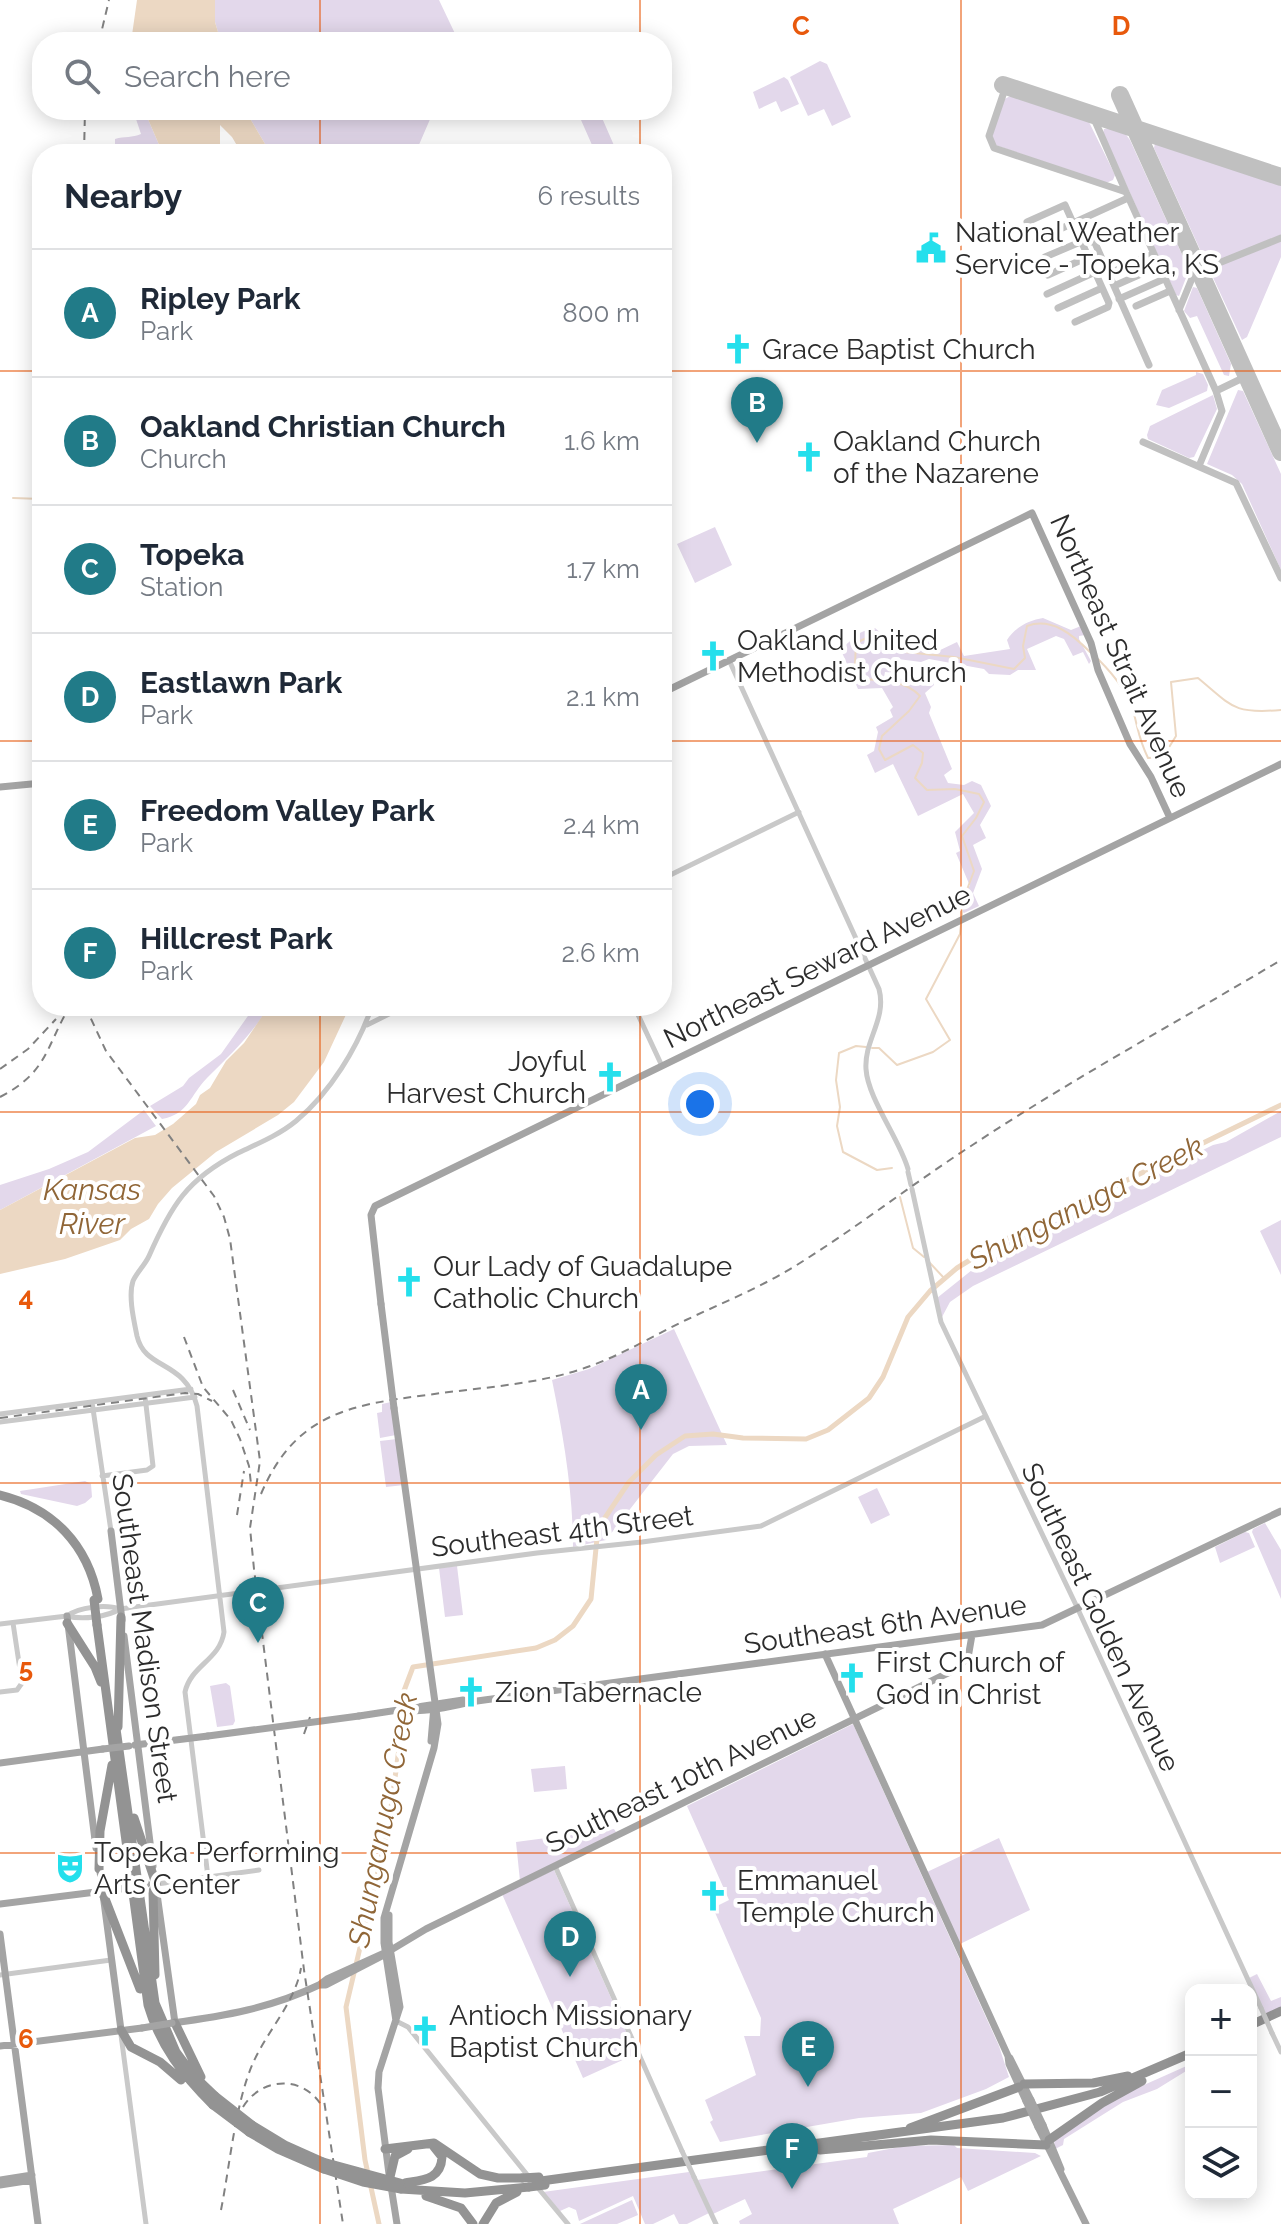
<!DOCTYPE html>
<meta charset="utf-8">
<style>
:root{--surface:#fff;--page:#f2f2f3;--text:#1f2937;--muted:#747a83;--line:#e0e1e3;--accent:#217b88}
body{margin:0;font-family:Raleway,sans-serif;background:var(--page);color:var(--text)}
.controls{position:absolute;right:24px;bottom:24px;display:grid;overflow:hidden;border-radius:16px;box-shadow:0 4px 20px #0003}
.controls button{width:72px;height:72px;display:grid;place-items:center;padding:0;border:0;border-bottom:2px solid var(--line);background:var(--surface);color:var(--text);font:40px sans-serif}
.you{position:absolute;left:700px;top:1104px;width:28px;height:28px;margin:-20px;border:6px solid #fff;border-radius:50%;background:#1a73e8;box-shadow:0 0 0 12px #1a73e833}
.badge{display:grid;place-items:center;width:52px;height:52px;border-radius:50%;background:var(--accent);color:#fff;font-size:26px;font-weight:700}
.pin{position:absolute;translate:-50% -66px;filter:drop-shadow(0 2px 4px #0008)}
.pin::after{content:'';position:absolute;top:42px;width:28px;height:24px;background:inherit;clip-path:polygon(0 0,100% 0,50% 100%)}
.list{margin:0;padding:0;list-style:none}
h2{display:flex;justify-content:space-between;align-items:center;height:104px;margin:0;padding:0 32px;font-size:34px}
h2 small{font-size:26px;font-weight:400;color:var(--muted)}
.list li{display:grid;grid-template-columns:52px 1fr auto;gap:24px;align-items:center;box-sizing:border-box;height:128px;padding:0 32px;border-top:2px solid var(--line)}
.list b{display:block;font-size:30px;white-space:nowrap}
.list p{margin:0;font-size:26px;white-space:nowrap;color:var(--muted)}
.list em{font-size:26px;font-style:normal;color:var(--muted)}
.icon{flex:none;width:44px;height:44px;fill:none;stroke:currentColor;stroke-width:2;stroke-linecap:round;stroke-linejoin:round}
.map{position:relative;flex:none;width:1281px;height:2224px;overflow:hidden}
.search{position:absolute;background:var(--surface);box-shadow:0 4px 20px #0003;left:32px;top:32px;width:640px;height:88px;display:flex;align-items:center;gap:20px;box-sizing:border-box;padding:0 28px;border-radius:32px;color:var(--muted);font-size:30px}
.panel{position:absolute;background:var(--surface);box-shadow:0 4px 20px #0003;left:32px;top:144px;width:640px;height:872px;border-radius:32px}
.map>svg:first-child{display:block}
.green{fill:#e3d8eb}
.water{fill:#ecd8c3}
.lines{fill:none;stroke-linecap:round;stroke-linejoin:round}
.stream{stroke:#ecd8c3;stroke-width:2}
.river{stroke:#ecd8c3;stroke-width:5}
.taxiway{stroke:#c0c0c0;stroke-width:7}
.runway{stroke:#c0c0c0;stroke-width:18}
.minor{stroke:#c9c9c9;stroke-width:5}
.major{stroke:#a4a4a4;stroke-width:7}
.highway{stroke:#939393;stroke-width:9}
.rail{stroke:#818181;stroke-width:2;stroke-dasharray:8 6;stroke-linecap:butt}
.minor-bridge{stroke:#c9c9c9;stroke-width:5}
.major-bridge{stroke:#a4a4a4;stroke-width:7}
.highway-bridge{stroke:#939393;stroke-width:9}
.grid{fill:none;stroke:#e8590c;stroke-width:2;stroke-opacity:0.55}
.labels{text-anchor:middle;stroke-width:8;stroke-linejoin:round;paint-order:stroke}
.poi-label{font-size:28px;fill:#2c2c2c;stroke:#fff;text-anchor:start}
.street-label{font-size:28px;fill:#2c2c2c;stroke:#fff}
.water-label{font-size:30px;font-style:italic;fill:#906637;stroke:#fff}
.grid-label{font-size:26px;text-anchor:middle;font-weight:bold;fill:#e8590c;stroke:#fff;stroke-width:8;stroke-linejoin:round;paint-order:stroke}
</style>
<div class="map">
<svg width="1281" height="2224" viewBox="0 0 1281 2224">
<rect width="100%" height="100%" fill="#fff"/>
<path class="green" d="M215,0h224l20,42h-238l-6,-20z
M820,61l7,3 24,53 -19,9 -8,-17 -16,7 -18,-39z
M784,77l4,3 11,24 -18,8 -5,-11 -17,8 -6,-17z
M1012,95l76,25 27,55 -2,5 -7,3 -111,-38 -3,-10 11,-35z
M133,110h11l19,44h-48v-15c10,-3 17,-1 26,-5z
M245,110h189l-19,44h-144z
M599,111l17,39 1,4h-21l-15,-34z
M1112,128l12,4 6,8 59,130 -10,26 -3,-1 -73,-162 1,-4z
M1155,143l126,41v51l-74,30 -53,-117z
M1281,240v17l-34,80 -5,3 -33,-71z
M1193,287l4,1 34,76 -2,12 -5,-1 -27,-59 -7,2 -6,-7z
M1196,372l7,2 5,11 -1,6 -38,17 -13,-3 6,-15 34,-15z
M1238,390l5,1 38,83v96l-39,-86 -10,-9 -25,-11z
M1213,395l4,14 -23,48 -5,1 -41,-19 -1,-4 3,-9z
M715,527l17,38 -37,18 -18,-39z
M1043,618l28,12 10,-4 4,9 -6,1v3l12,22 -2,3 -6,-12 -10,4 -9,-17 -8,-3 -29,13 9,21h-18l-8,5 -21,-1 -5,-5 -55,-10 -8,3 -23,-3 -2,14 -11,-1 -1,5 49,5 1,3 -9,8 6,14 -2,6 23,56 -8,6 4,8 16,2 8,-4 9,4 10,21 -11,19 6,13 -13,7 9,24 -9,24 6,13 -15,7 -4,-3 -3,-10 5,-10 8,-4 -14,-33 4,-2 -5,-19 19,-19 -11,-19 -45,22 -25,-52 -18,9 -8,-18 7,-4 4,-19 -2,-5 17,-10 -3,-7 3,-3 -11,-19 -24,1 -18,-41c16,-8 13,-16 35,-20l21,18 28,-13 10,20 23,-11 7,14 46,-7 -3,-9c7,-12 22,-20 36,-22z
M255,1006h14c-18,30 -38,48 -62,72 -17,17 -18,36 -45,41l-12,-13 33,-20 6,-8 32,-24z
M144,1110l12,16 -156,84v-25l49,-16 39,-17z
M1281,1111v26l-308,149 -23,16 -8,15 -5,-19 40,-32 21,-10 -3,-8 73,-31 145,-72 13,-3z
M1281,1220v55l-21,-44z
M674,1329l53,116 -38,1 -16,8 -67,86 -33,7c0,-56 -10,-113 -21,-167l37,-11z
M391,1402l5,33 -16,3 -3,-25 5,-1v-8z
M397,1439l7,46 -18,2 -6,-46z
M85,1481l6,3 1,13 -7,6 -8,3 -56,-12 -1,-3z
M877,1488l13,27 -19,9 -13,-27z
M1265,1523l16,27v49l-29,-67 1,-3z
M1245,1532l4,1 6,14 -35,16 -5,-16z
M457,1566l6,49 -18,2 -6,-49z
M226,1683l4,3 5,35 -2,4 -16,2 -7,-41z
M853,1724l146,322 10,31 -23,12 -65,24 -62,5 -139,24 -10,-20 3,-2 -8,-20 51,-25 -12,-39h16l1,-18 -48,-110 16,-8 -42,-94z
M565,1766l2,23 -33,3 -3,-23z
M614,1829l2,3 -96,49 -4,-39z
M999,1838l31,72 -70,34 -33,-72z
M554,1870l82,184 -53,24 -81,-184z
M1257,1974l14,27 10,-4v10l-15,7 -17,-36z
M1191,2064v4l-34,21 -34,13 -59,37 -1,6 -8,4 -1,-9 63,-43z
M954,2145l3,3 78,5 6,3 -73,35 -7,-14 -68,32 6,15h-159l-1,-3 13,-7 -7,-15 -32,15 -16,-34 170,-23 1,-4 37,-7z
M689,2172l20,41 -22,11h-8l-5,-10 -21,10h-8l-12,-28 -54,25 -3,-11 -7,-3 -9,4 -17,-19z
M632,2200l6,15 -21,9h-37z"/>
<path class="water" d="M137,0h78v22l6,20h-90z
M144,110h101l26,44h-29l-10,-17 -12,-12v29h-57z
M269,1006h81l-26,56 -30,40 -16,13 -62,37 -44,36 -14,16 -9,15 -18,10 -11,11 -55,19 -65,15v-64l135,-72 20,-3 18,-11 23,-20 4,-9 10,-7 16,-27 18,-18z"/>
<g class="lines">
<path class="stream" d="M13,498l29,1
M1098,659c15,15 31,34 36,55 5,19 5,25 14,44l15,-1 13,-21 -5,-54 27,-4c35,29 35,36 83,32
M962,917v-14l12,-32 -12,-35 14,-18 8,-16 -5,-8 -24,-5 -28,1 -12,-12 7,-15 1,-10 -10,-8 -28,15 -6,-11 3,-13 27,-25 11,-15c-15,-16 -38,-16 -59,-17l-6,-15 1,-21 21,-10 18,18 59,6 60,12 11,-11 -2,-12 4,-20c25,-9 46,9 63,26
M866,1047l-10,-1 -17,7 -3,27 4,27 -3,19 6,26 34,18 15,-2
M872,1048h7l18,17 36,-13 17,-12 -24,-41 34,-65 1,-10
M900,1197l13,51 11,9
M929,1262l15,16"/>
<path class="river" d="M379,2224l-14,-64 -19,-153 42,-178 13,-95 1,-38 11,-29 123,-19 19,-8 18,-14 18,-27 7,-71 31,-46 27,-27 29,-19 28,-2 30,4 63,1 22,-9 41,-32 14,-21 25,-60 22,-26 27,-23 39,-24 285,-139"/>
<path class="taxiway" d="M1006,86l-17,50 5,12 132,44 90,199 6,20 -23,55
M1092,114l34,78
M1027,222l38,-17 44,98 -1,4 -33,15
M1036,240l92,-42
M1045,257l40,-17 10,3 54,122
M1108,274l45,-20
M1048,275l40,-18
M1114,286l45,-20
M1047,294l48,-22
M1119,299l45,-20
M1136,306l34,-15
M1058,308l44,-20
M1179,310l14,-34 6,-5 82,-33
M1216,391l31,-15
M1143,442l93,41 45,95"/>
<path class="runway" d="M1003,85l278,92
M1120,95l161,357"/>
<path class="minor" d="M729,660l150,329c8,30 -15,51 -13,80 2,30 33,69 42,100
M662,879l137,-67
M634,1006l28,60
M367,1025l38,-19
M908,1172l3,13
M912,1189l29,133 135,283 185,403
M92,1402l19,129
M0,1414l191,-25
M0,1422l195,-25
M102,1476l45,-6 6,-4 -8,-70
M67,1616c12,-9 39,-12 53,-7l417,-56 105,-11 119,-16 225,-110
M0,1624l67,-8c15,4 40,1 53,-7
M0,1692l17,-2 5,-7 -9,-60
M555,1866l127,285
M208,1877l-23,-185c6,-27 35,-32 39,-60l-27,-226c-12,-47 -52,-35 -60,-70 -3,-15 -9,-40 -4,-55 4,-9 12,-16 16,-25 22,-50 38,-77 89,-103 19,-9 41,-18 58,-32 34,-28 62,-74 76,-115
M157,1884l102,-14
M0,1975l111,-15
M396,2021l12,6 121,150
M1272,2033l9,19
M121,2035l25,189
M694,2177l22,47
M538,2188l30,36"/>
<path class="major" d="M662,693l370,-180 59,130 7,27 32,74 21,33 19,41
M0,787l42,-4
M381,1304l-10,-89 4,-9 906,-442
M394,1408l44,316 -4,24 -50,170v25l12,78
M111,1531l11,89
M67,1616l29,232
M124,1636l29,230
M825,1654l183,402 1,8 17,37
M405,1710c24,3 49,-5 72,-9l565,-76 239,-114
M359,1716l104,-16
M431,1741l3,-35
M135,1745l73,-9
M0,1763l103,-14
M99,1864l22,166
M157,1894l18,129
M0,1904l120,-15
M389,1915v27l11,65 -21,65 -1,16 11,86
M0,1934l38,290
M319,1985l8,-6 64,-29 35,-21 528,-259 14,-12 4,-23
M172,2023c53,-7 99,-15 147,-38h7l60,-31
M0,2046l142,-18
M1010,2058l21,42
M1043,2125l18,44
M1038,2127l48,97
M0,2180l32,-5
M0,2185l32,-5
M391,2186l6,38"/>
<path class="highway" d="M0,1495c53,13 88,50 98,104
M67,1623l28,44 6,15
M97,1625l51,380c12,41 35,70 65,100
M115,1722l40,281 21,49 17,23 22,21
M118,1727l3,-110
M134,1818l22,66 -3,7 2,84
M99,1869l1,-38 12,-66
M102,1891l38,98
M175,2023l26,54
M1251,2025l30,-14
M121,2030l10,17 29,15 21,18
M1024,2084l69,-1 35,-7
M252,2125l33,20 38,17
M910,2128l109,-41
M249,2132l29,17 46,20
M1049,2140l53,-37 40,-22
M385,2149l49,-6 46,31 18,4h24
M820,2150l111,-10 115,5
M390,2177l5,-21 13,-7
M541,2181l462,-63 97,-26 91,-39
M405,2183c17,-3 36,-3 37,-26l-8,-10
M401,2189l64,4 64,-6
M426,2196l35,12 12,16
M483,2224l13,-21 21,-11"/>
<path class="rail" d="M99,42l10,-42
M84,154l1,-44
M85,1006l21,45 108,145 10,21 6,22 30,222 -10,67 4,41 50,401 39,254
M0,1069l28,-20 28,-30
M0,1097c48,-25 45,-49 70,-91
M184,1337l19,50 28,33 9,19 9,27 2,18
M233,1390l17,40
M0,1418l185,-25 13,1 14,7
M261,1494c34,-80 88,-89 166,-99 55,-8 114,-10 166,-30 32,-12 62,-30 93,-45 38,-18 78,-34 114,-57 59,-37 115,-81 174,-119 100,-66 205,-123 307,-184
M237,1515l7,-44
M304,1734l6,-17
M243,2107c19,-31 62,-32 80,1
M221,2210c9,-45 14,-106 32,-147 14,-32 42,-60 48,-95"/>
<path class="minor-bridge" d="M1261,2008l11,25
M682,2151l12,26"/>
<path class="major-bridge" d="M381,1304l13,104
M208,1736l151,-20
M103,1749l26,-3
M120,1889l27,-5
M142,2028l30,-5
M1031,2100l12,25
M1026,2101l12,26"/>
<path class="highway-bridge" d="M94,1600l3,25
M215,2096l37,29
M213,2105l36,27
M323,2162l77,21
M324,2169l39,13 38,7
M522,2178l17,-1
M529,2187l16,-2"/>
</g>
<path class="grid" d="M320,0v42M640,0v42M961,0v2224M320,110v44M640,110v44M0,371h42M662,371h619M0,741h42M662,741h619M320,1006v1218M640,1006v1218M0,1112h1281M0,1483h1281M0,1853h1281"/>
<defs>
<g id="civic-bare" transform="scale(2.4)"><path d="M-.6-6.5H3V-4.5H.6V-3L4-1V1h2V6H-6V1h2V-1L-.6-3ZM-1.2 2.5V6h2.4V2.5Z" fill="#24dfec" stroke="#fff" stroke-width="2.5" paint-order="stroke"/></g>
<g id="church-bare" transform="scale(2.4)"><path d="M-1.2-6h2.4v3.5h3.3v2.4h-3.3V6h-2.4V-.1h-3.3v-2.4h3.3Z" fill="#24dfec" stroke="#fff" stroke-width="2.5" paint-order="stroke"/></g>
<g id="theatre-bare" transform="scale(2.4)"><path d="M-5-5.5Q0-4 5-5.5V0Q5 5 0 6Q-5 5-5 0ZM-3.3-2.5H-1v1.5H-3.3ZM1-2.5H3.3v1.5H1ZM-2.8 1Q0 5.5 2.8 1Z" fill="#24dfec" stroke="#fff" stroke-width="2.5" paint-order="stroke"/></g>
</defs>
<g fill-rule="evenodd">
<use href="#civic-bare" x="931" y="248"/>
<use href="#church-bare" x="738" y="349"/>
<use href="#church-bare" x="809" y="457"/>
<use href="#church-bare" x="713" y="656"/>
<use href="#church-bare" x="610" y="1077"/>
<use href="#church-bare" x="409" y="1282"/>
<use href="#church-bare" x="852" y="1678"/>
<use href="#church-bare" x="471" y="1692"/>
<use href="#theatre-bare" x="70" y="1868"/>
<use href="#church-bare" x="713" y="1896"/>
<use href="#church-bare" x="425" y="2031"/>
</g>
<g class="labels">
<g class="poi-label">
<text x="955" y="242">National Weather<tspan x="955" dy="32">Service - Topeka, KS</tspan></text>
<text x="762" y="359">Grace Baptist Church</text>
<text x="833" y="451">Oakland Church<tspan x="833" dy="32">of the Nazarene</tspan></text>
<text x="737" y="650">Oakland United<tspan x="737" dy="32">Methodist Church</tspan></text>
<text x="586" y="1071" text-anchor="end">Joyful<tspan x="586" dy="32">Harvest Church</tspan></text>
<text x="433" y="1276">Our Lady of Guadalupe<tspan x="433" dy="32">Catholic Church</tspan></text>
<text x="876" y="1672">First Church of<tspan x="876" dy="32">God in Christ</tspan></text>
<text x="495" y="1702">Zion Tabernacle</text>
<text x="94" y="1862">Topeka Performing<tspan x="94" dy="32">Arts Center</tspan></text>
<text x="737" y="1890">Emmanuel<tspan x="737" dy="32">Temple Church</tspan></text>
<text x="449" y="2025">Antioch Missionary<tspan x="449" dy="32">Baptist Church</tspan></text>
</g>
<g class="street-label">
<text transform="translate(1121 656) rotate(66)" y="10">Northeast Strait Avenue</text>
<text transform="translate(817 966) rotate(-26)" y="10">Northeast Seward Avenue</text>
<text transform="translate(562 1531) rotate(-7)" y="10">Southeast 4th Street</text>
<text transform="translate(1101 1617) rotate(65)" y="10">Southeast Golden Avenue</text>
<text transform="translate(885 1624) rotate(-8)" y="10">Southeast 6th Avenue</text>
<text transform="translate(145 1638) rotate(82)" y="10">Southeast Madison Street</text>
<text transform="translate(681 1780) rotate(-26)" y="10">Southeast 10th Avenue</text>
</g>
<g class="water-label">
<text x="92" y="1200">Kansas<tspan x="92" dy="34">River</tspan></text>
<text transform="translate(1086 1203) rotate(-27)" y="10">Shunganuga Creek</text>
<text transform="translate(383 1820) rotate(-79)" y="10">Shunganuga Creek</text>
</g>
</g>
<g class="grid-label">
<text x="801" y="35">C</text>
<text x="1121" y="35">D</text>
<text x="26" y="1306">4</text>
<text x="26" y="1677">5</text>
<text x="26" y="2048">6</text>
</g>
</svg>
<div class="controls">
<button>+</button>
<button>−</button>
<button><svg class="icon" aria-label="layers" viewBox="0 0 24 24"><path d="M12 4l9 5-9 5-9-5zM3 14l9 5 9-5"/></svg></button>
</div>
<div class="you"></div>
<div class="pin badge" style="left:641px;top:1430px">A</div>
<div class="pin badge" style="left:757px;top:443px">B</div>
<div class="pin badge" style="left:258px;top:1643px">C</div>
<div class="pin badge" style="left:570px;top:1977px">D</div>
<div class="pin badge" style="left:808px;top:2087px">E</div>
<div class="pin badge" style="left:792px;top:2189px">F</div>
<div class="search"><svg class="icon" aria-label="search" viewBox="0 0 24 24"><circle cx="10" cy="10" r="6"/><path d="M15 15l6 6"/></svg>Search here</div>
<section class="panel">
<h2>Nearby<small>6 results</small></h2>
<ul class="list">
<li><span class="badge">A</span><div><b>Ripley Park</b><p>Park</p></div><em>800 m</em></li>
<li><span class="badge">B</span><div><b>Oakland Christian Church</b><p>Church</p></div><em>1.6 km</em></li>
<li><span class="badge">C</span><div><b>Topeka</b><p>Station</p></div><em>1.7 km</em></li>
<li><span class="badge">D</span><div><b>Eastlawn Park</b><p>Park</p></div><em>2.1 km</em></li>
<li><span class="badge">E</span><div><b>Freedom Valley Park</b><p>Park</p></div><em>2.4 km</em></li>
<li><span class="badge">F</span><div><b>Hillcrest Park</b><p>Park</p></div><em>2.6 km</em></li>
</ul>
</section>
</div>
